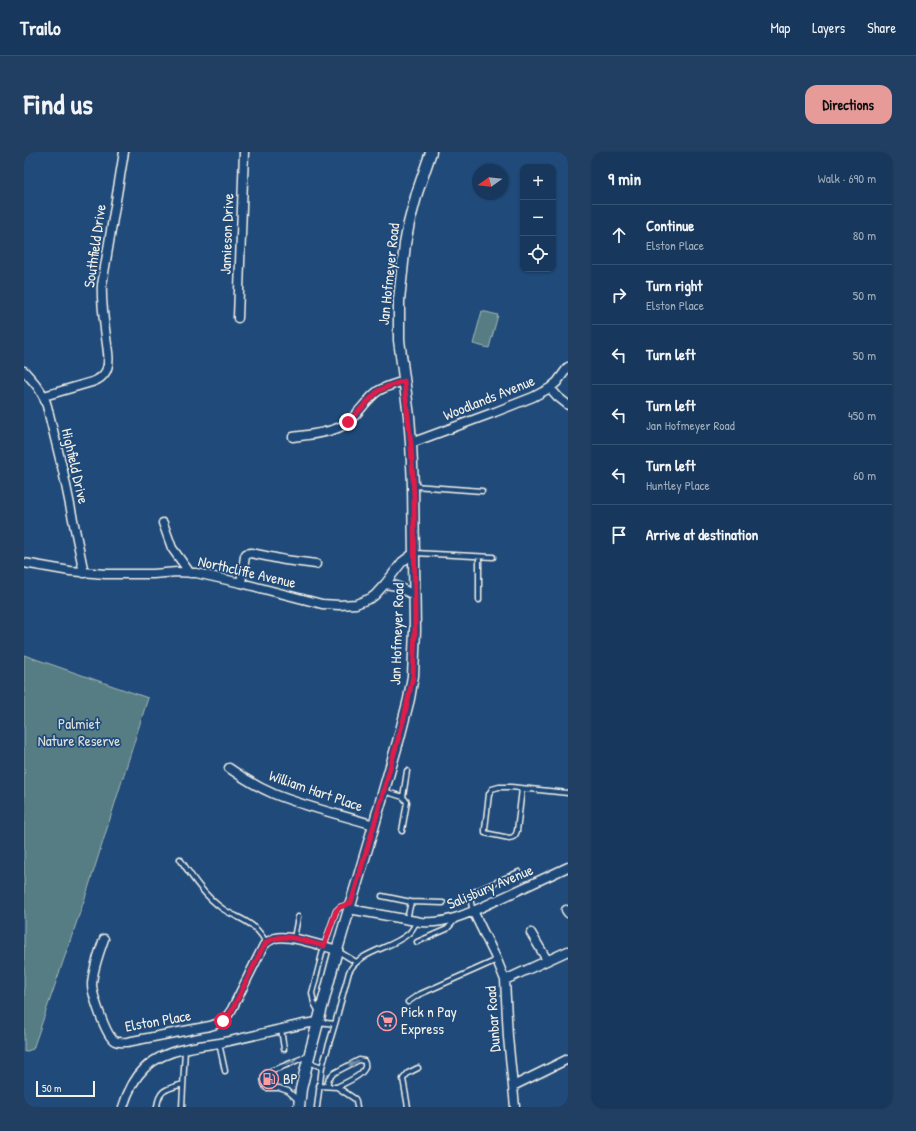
<!DOCTYPE html>
<meta charset="utf-8">
<style>
:root{--surface:#17385c;--page:#203f62;--text:#f1f3f6;--muted:#9eacbb;--line:#365272;--accent:#e69b98}
body{margin:0;font-family:"Patrick Hand",sans-serif;background:var(--page);color:var(--text)}
.controls{position:absolute;right:12px;top:12px;display:grid;overflow:hidden;border-radius:8px;box-shadow:0 1px 3px #0004}
.controls button{width:36px;height:36px;display:grid;place-items:center;padding:0;border:0;border-bottom:1px solid var(--line);background:var(--surface);color:var(--text);font:20px sans-serif}
.compass{position:absolute;left:448px;top:12px;width:36px;height:36px;border-radius:50%;background:var(--surface);box-shadow:0 1px 3px #0004;rotate:255deg}
.scale{position:absolute;left:12px;bottom:10px;width:59px;box-sizing:border-box;padding-left:4px;border:2px solid #f4f1e8;border-top:0;font-size:11px;line-height:14px;white-space:nowrap;color:#f4f1e8;-webkit-text-stroke:3px #1f4a7a;paint-order:stroke}
.stop{position:absolute;width:12px;height:12px;margin:-9px;border:3px solid #e11d48;border-radius:50%;background:#fff}
.stop.end{background:#e11d48;border-color:#fff;box-shadow:0 1px 4px #0008}
.list{margin:0;padding:0;list-style:none}
h2{display:flex;justify-content:space-between;align-items:center;height:52px;margin:0;padding:0 16px;font-size:17px}
h2 small{font-size:13px;font-weight:400;color:var(--muted)}
.list li{display:grid;grid-template-columns:26px 1fr auto;gap:12px;align-items:center;box-sizing:border-box;height:60px;padding:0 16px;border-top:1px solid var(--line)}
.list b{display:block;font-size:15px;white-space:nowrap}
.list p{margin:0;font-size:13px;white-space:nowrap;color:var(--muted)}
.list em{font-size:13px;font-style:normal;color:var(--muted)}
.icon{flex:none;width:22px;height:22px;fill:none;stroke:currentColor;stroke-width:2;stroke-linecap:round;stroke-linejoin:round}
.map{position:relative;flex:none;width:544px;height:955px;overflow:hidden;border-radius:12px}
header{display:flex;align-items:center;gap:24px;box-sizing:border-box;height:56px;padding:0 20px;background:var(--surface);border-bottom:1px solid var(--line)}
header strong{font-size:19px}
nav{display:flex;gap:22px;margin-inline-start:auto;font-size:14px}
.intro{display:flex;align-items:center;justify-content:space-between;box-sizing:border-box;height:96px;padding:0 24px}
h1{margin:0;font-size:28px}
.button{padding:10px 18px;border-radius:12px;background:var(--accent);color:#111;font-size:14px;font-weight:700}
main{display:flex;gap:24px;padding:0 24px}
aside{flex:1;background:var(--surface);border-radius:12px;box-shadow:0 1px 3px #0004}
.map>svg:first-child{display:block}
.green{fill:#577d83;stroke:#a6b7b6}
.lines{fill:none;stroke-linecap:round;stroke-linejoin:round}
.service-casing{stroke:#f4f1e8;stroke-width:7}
.minor-casing{stroke:#f4f1e8;stroke-width:11}
.tertiary-casing{stroke:#f4f1e8;stroke-width:13}
.service{stroke:#1f4a7a;stroke-width:4}
.minor{stroke:#1f4a7a;stroke-width:8}
.tertiary{stroke:#1f4a7a;stroke-width:10}
.oneway{fill:#748da6}
.route{stroke:#e11d48;stroke-width:5}
.labels{text-anchor:middle;stroke-width:3.5;stroke-linejoin:round;paint-order:stroke}
.street-label{font-size:15px;fill:#f4f1e8;stroke:#1f4a7a}
.park-label{font-size:15px;fill:#dce0d9;stroke:#1f4a7a}
.poi-label{font-size:15px;fill:#f4f1e8;stroke:#1f4a7a;text-anchor:start}
</style>
<header>
<strong>Trailo</strong>
<nav><a>Map</a><a>Layers</a><a>Share</a></nav>
</header>
<div class="intro"><h1>Find us</h1><a class="button">Directions</a></div>
<main>
<div class="map">
<svg width="544" height="955" viewBox="0 0 544 955">
<rect width="100%" height="100%" fill="#1f4a7a"/>
<filter id="ink" filterUnits="userSpaceOnUse"><feTurbulence type="fractalNoise" baseFrequency=".025" numOctaves="2"/><feDisplacementMap in="SourceGraphic" scale="8" xChannelSelector="R" yChannelSelector="G"/><feConvolveMatrix kernelMatrix="1 2 1 2 8 2 1 2 1" color-interpolation-filters="sRGB"/></filter>
<g filter="url(#ink)">
<path class="green" d="M458,159l16,4 -9,33 -16,-4z
M0,503l124,43 -60,191 -55,160 -9,3z"/>
<g class="lines">
<g class="service-casing">
<path id="service" d="M390,334l68,5
M391,401l78,4
M455,405v43
M498,637l-5,42c-1,4 -3,7 -8,7l-24,-5v-4l4,-35 3,-5 7,-2h12l57,6
M360,639l19,6 4,5 -5,29
M379,645l4,-26
M156,707c12,18 25,38 43,50 10,7 23,10 32,19 5,4 8,10 12,15
M358,744l29,6 -4,17
M387,750l32,1
M449,759c-2,-7 -4,-14 1,-19l45,-20
M270,786l4,-21
M393,790l30,-13 10,-11
M314,799l18,11
M384,850l10,-7 79,-35
M295,860l-5,-9 -2,-10 12,-47 12,-35 4,-4 9,-3
M294,870l17,2 -13,43
M311,872l14,-52c10,-21 42,-23 59,-38 4,-3 6,-8 9,-13
M257,877l3,20
M195,891l6,28
M284,910l14,5 -5,40
M295,934l18,1 18,12 1,2 1,6
M303,934l2,-8 5,-5 25,-13 5,1c7,12 -18,21 -27,26
M275,949l-11,-10 -9,-3h-13c-3,-5 -4,-11 0,-15 3,-3 11,-4 15,-6 9,-3 18,-8 27,-11
M133,955c2,-18 10,-18 26,-23
M158,955l3,-58
M384,955l-5,-28 5,-6 10,-5"/>
</g>
<g class="minor-casing">
<path id="minor" d="M214,166l6,-166
M0,219c10,11 19,20 23,35l16,65 21,102
M526,236l8,9 10,8
M20,244l48,-14c6,-2 11,-5 14,-11 5,-10 1,-23 0,-34 -2,-17 -5,-35 -4,-52l22,-133
M269,285c14,-2 37,-4 49,-11 15,-8 22,-25 36,-35 8,-5 17,-7 26,-10
M387,291l84,-31 38,-15 17,-9 7,-6 11,-15
M139,371l9,25 18,25
M0,411l46,8 35,3h48l24,-2 19,1 45,10 81,21 17,1 17,-1 15,-6 4,-3 10,-11 17,-22 12,-9
M217,431l4,-27 1,-2 5,-1 34,7 31,4
M361,432l12,2 18,10
M205,616c14,10 29,19 45,26 32,13 68,21 100,31
M325,757l72,13c30,3 58,-14 85,-26 21,-10 41,-19 62,-29
M542,758l2,3
M449,759l24,49 8,20 3,57 7,70
M507,781l16,27
M80,787c-5,14 -11,30 -12,45 0,10 14,53 23,57 4,2 8,1 12,1l83,-16c11,-3 16,-7 22,-17l32,-64c3,-3 6,-5 11,-7 14,-4 47,8 62,12
M481,828l63,-29
M489,934l55,-27
M99,955c10,-33 27,-51 61,-58 12,-3 24,-4 36,-6 28,-6 56,-13 84,-19l14,-2"/>
</g>
<g class="tertiary-casing">
<path id="tertiary" d="M275,955l2,-18 5,-21 31,-118 37,-125 25,-87 10,-39 4,-23 2,-46 -2,-144 -2,-43 -2,-27 -10,-76v-40l6,-56 4,-21 8,-30 14,-41"/>
</g>
<use href="#service" class="service"/>
<use href="#minor" class="minor"/>
<use href="#tertiary" class="tertiary"/>
</g>
<defs><path id="oneway-solid" d="M-6-.8H1V-3.2L6.5 0L1 3.2V.8H-6Z"/></defs>
<g class="oneway">
<use href="#oneway-solid" transform="translate(267 910) rotate(-26)"/>
<use href="#oneway-solid" transform="translate(330 911) rotate(154)"/>
</g>
</g>
<g class="lines" filter="url(#ink)">
<path class="route" d="M199,869l6,-6 3,-5 32,-65c15,-16 42,-3 60,1l12,-35 4,-4 11,-4 23,-78 30,-107 9,-42 2,-46 -1,-134 -3,-52 -7,-63 -15,5 -11,5 -30,31"/>
</g>
<defs>
<g id="supermarket-ring" transform="scale(1)"><circle r="9.5" fill="#1f4a7a" stroke="#ff9aa2" stroke-width="1.5"/><path d="M-6-5.5h2.5l.6 2H6L4.5 2H-2.5L-4.4-4H-6ZM-1.5 3.2a1.3 1.3 0 1 0 .1 0ZM3 3.2a1.3 1.3 0 1 0 .1 0Z" fill="#ff9aa2"/></g>
<g id="fuel-ring" transform="scale(1)"><circle r="9.5" fill="#1f4a7a" stroke="#ff9aa2" stroke-width="1.5"/><path d="M-5.5-6h7V0h2V4h1.3V-2.5L3-4.5l.8-.8L6-3V5H2.5V1h-1V6h-7ZM-4.2-4.7v3.2H.2V-4.7Z" fill="#ff9aa2"/></g>
</defs>
<g fill-rule="evenodd">
<use href="#supermarket-ring" x="363" y="869"/>
<use href="#fuel-ring" x="245" y="927"/>
</g>
<g class="labels">
<g class="street-label">
<text transform="translate(203 82) rotate(-88)" y="5">Jamieson Drive</text>
<text transform="translate(71 94) rotate(-82)" y="5">Southfield Drive</text>
<text transform="translate(365 122) rotate(-84)" y="5">Jan Hofmeyer Road</text>
<text transform="translate(465 246) rotate(-22)" y="5">Woodlands Avenue</text>
<text transform="translate(51 314) rotate(77)" y="5">Highfield Drive</text>
<text transform="translate(223 420) rotate(13)" y="5">Northcliffe Avenue</text>
<text transform="translate(373 482) rotate(-88)" y="5">Jan Hofmeyer Road</text>
<text transform="translate(292 639) rotate(19)" y="5">William Hart Place</text>
<text transform="translate(466 735) rotate(-23)" y="5">Salisbury Avenue</text>
<text transform="translate(469 867) rotate(-94)" y="5">Dunbar Road</text>
<text transform="translate(134 869) rotate(-10)" y="5">Elston Place</text>
</g>
<g class="park-label">
<text x="55" y="577">Palmiet<tspan x="55" dy="17">Nature Reserve</tspan></text>
</g>
<g class="poi-label">
<text x="377" y="865">Pick n Pay<tspan x="377" dy="17">Express</tspan></text>
<text x="259" y="932">BP</text>
</g>
</g>
</svg>
<div class="controls">
<button>+</button>
<button>−</button>
<button><svg class="icon" aria-label="locate" viewBox="0 0 24 24"><circle cx="12" cy="12" r="6"/><path d="M12 2v4M12 18v4M2 12h4M18 12h4"/></svg></button>
</div>
<svg class="compass" viewBox="-18 -18 36 36"><path d="M0-13l5 13h-10z" fill="#e53935"/><path d="M0 13l5-13h-10z" fill="#9eacbb"/></svg>
<div class="scale">50 m</div>
<div class="stop" style="left:199px;top:869px"></div>
<div class="stop end" style="left:324px;top:270px"></div>
</div>
<aside>
<h2>9 min<small>Walk · 690 m</small></h2>
<ul class="list">
<li><svg class="icon" aria-label="ahead" viewBox="0 0 24 24"><path d="M12 20V5M6 11l6-6 6 6"/></svg><div><b>Continue</b><p>Elston Place</p></div><em>80 m</em></li>
<li><svg class="icon" aria-label="right" viewBox="0 0 24 24"><path d="M7 20v-9h11M14 6l5 5-5 5"/></svg><div><b>Turn right</b><p>Elston Place</p></div><em>50 m</em></li>
<li><svg class="icon" aria-label="left" viewBox="0 0 24 24"><path d="M17 20v-9H6M10 6l-5 5 5 5"/></svg><div><b>Turn left</b></div><em>50 m</em></li>
<li><svg class="icon" aria-label="left" viewBox="0 0 24 24"><path d="M17 20v-9H6M10 6l-5 5 5 5"/></svg><div><b>Turn left</b><p>Jan Hofmeyer Road</p></div><em>450 m</em></li>
<li><svg class="icon" aria-label="left" viewBox="0 0 24 24"><path d="M17 20v-9H6M10 6l-5 5 5 5"/></svg><div><b>Turn left</b><p>Huntley Place</p></div><em>60 m</em></li>
<li><svg class="icon" aria-label="arrive" viewBox="0 0 24 24"><path d="M6 21V4h12l-3 4 3 4H6"/></svg><div><b>Arrive at destination</b></div></li>
</ul>
</aside>
</main>
